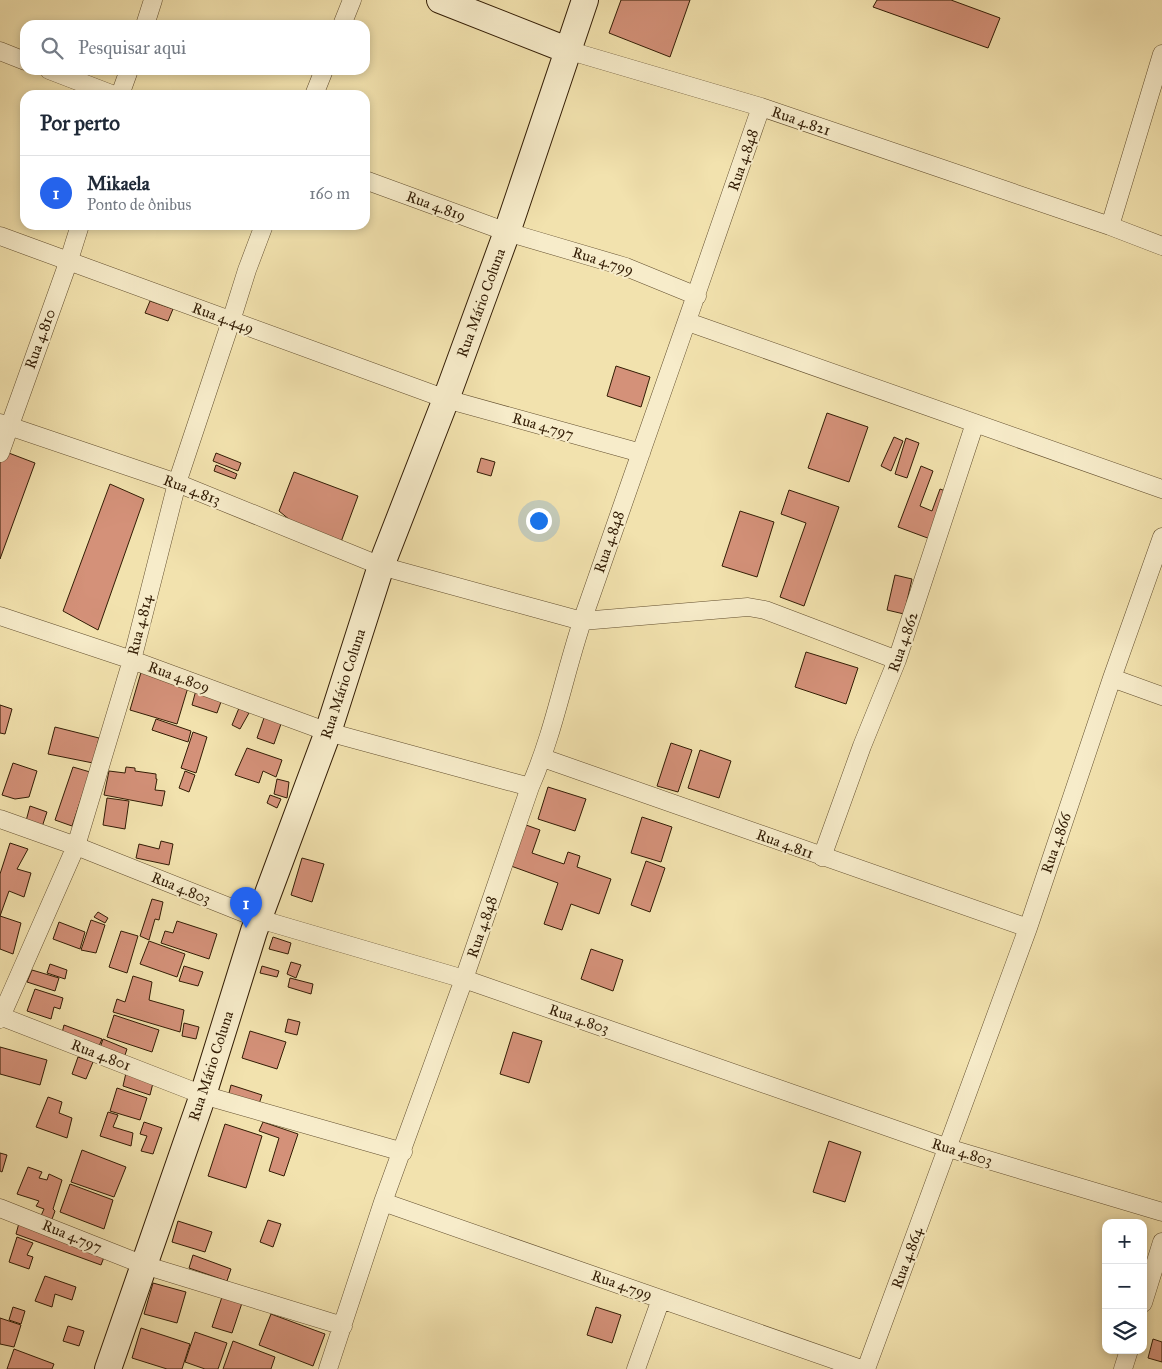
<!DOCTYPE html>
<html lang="pt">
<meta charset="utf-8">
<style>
:root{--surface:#fff;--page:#f2f2f3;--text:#1f2937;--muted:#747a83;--line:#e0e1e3;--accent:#2563eb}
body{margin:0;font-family:"IM FELL Great Primer",serif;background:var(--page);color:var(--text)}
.controls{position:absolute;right:15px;bottom:15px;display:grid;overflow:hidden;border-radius:10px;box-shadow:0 2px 8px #0003}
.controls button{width:45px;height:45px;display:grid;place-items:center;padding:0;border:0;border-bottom:1px solid var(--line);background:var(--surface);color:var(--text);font:25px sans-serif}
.you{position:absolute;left:538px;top:520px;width:18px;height:18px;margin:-12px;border:4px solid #fff;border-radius:50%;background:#1a73e8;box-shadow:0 0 0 8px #1a73e833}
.badge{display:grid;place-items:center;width:32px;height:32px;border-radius:50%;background:var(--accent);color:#fff;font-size:16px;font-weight:700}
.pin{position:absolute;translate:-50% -41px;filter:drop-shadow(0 1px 2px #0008)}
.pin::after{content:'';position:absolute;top:26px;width:18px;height:15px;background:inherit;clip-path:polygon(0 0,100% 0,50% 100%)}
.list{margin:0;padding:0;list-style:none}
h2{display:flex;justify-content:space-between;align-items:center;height:65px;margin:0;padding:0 20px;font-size:21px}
h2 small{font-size:16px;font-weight:400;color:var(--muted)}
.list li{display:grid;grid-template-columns:32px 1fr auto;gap:15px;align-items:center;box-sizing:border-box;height:75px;padding:0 20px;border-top:1px solid var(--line)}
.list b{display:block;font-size:19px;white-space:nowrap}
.list p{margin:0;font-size:16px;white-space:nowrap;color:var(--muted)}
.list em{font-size:16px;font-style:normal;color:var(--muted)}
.icon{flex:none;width:28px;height:28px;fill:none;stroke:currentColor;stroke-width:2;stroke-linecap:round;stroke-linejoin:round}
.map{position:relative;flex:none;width:1162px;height:1369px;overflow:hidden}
.search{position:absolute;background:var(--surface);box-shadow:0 2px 8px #0003;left:20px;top:20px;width:350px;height:55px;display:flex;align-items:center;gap:12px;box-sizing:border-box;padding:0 18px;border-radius:15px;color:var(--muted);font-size:19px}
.panel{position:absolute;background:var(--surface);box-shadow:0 2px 8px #0003;left:20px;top:90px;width:350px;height:140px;border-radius:15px}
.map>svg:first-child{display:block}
.building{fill:#d49179;stroke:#321c04}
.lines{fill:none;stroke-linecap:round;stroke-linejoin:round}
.street-casing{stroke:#624e2e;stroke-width:19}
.secondary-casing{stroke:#321c04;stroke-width:28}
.street{stroke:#f7ecca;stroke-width:18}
.secondary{stroke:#f7ecca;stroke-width:26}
.labels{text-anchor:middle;stroke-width:4;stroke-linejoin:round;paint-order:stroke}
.street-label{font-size:15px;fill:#321c04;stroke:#f7ecca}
</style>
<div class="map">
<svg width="1162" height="1369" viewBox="0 0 1162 1369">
<rect width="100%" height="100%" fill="#f2e2ae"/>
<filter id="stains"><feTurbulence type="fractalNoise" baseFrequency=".004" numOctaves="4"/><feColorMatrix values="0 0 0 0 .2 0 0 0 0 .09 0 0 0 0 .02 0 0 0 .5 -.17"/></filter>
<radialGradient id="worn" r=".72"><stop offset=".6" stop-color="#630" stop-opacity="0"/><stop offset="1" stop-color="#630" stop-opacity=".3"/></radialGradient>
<path class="building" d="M621,0h69l-20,57 -61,-24z
M877,0h74l49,18 -12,30 -115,-41z
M150,301l23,8 -5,12 -23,-8z
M616,366l34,11 -9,30 -34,-11z
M827,413l41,14 -19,55 -41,-14z
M894,437l9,4 -12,30 -10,-5z
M906,438l13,5 -12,35 -12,-4z
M1,450l34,13 -35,96v-106z
M216,453l25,10 -3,8 -25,-10z
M481,458l14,4 -4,14 -14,-4z
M216,465l21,9 -2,5 -21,-8z
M921,466l12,5 -13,35 12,5 8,-22 11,4 -18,47 -35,-13z
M294,472l64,24 -17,46 -45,-17 -17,-14z
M110,484l34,15 -46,131 -35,-19z
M789,490l50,17 -35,99 -24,-9 26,-74 -25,-9z
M740,511l34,11 -17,55 -35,-11z
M895,575l17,4 -8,35 -17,-4z
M806,652l52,16 -12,36 -51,-17z
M142,669l47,15 -12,40 -47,-14z
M196,690l26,9 -5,14 -25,-8z
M0,705l12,4 -7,25 -5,-1z
M239,708l10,5 -9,16 -8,-4z
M265,715l17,6 -8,23 -17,-6z
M156,719l35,12 -3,11 -36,-12z
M55,727l44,11 -6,25 -45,-9z
M193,732l14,5 -11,36 -15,-5z
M671,743l21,7 -14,42 -21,-6z
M247,748l35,12 -6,17 -13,-6 -4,12 -24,-8z
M700,750l31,11 -12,37 -31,-10z
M13,763l24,8 -8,26 -14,2 -13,-4z
M73,767l17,5 -18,54 -17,-6z
M126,767l9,1v3l21,3v5h1l-2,11 10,1 -3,15 -58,-11 5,-24 16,2z
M185,771l10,4 -6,17 -10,-4z
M277,779l12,3 -2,16 -13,-4z
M548,787l38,12 -11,32 -37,-12z
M270,795l11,4 -4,9 -10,-5z
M107,798l22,3 -4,28 -22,-4z
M30,806l17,6 -5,15 -16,-6z
M642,817l30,10 -11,35 -30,-9z
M526,825l14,5 -8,23 32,11 4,-12 12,4 -3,11 34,12 -12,35 -28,-10 -9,26 -18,-6 14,-41 -47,-17z
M161,841l12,3 -4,21 -33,-7 3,-14 20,5z
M10,843l18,6 -11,20 14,4 -7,24 -15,-6 -9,25 21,7 -8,31 -13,-5v-75z
M302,858l22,6 -12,38 -21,-7z
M646,861l19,7 -15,44 -19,-7z
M152,899l11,3 -4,18 -4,-1 -6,21 -9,-4z
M98,912l10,6 -3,5 -11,-6z
M91,920l14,5 -9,28 -15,-3z
M177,921l40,13 -8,25 -48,-16 4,-12 8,2z
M59,922l26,10 -5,17 -27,-10z
M121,931l17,5 -11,37 -18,-6z
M273,937l18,6 -3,11 -19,-5z
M149,941l36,13 -8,23 -37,-13z
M591,949l32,11 -10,31 -32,-12z
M291,962l10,3 -5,13 -9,-4z
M50,964l17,6 -2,9 -18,-6z
M184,966l19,6 -5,14 -19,-5z
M262,966l17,5 -2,6 -17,-4z
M32,970l27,8 -4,13 -28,-9z
M133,976l19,6 -3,18 35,10 -4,22 -67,-20 4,-13 8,3z
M290,978l23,6 -2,10 -23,-7z
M35,989l28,9 -3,11 -6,-2 -3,12 -24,-8z
M114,1015l45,15 -7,22 -45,-15z
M288,1019l12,3 -3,13 -12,-3z
M184,1023l15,4 -3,12 -14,-3z
M64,1025l38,14 -5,12 -36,-14z
M250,1031l36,11 -9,27 -35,-11z
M513,1032l29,9 -13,42 -29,-9z
M103,1039l24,10 -4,12 -24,-10z
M0,1047l47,13 -7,25 -40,-11z
M78,1057l15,5 -7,17 -14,-5z
M126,1073l27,10 -3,12 -27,-9z
M231,1085l31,10 -4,12 -30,-10z
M117,1088l30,10 -7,22 -30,-9z
M48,1097l14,5 -3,11 13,5 -5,20 -31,-11z
M108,1112l10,3 -5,12 20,6 -2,13 -31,-10z
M144,1122l18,6 -9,26 -12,-3 6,-15 -7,-2z
M263,1122l35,12 -14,42 -15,-5 10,-33 -20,-7z
M225,1124l37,12 -16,52 -38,-12z
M829,1141l32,11 -16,50 -32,-10z
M82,1150l44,17 -12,30 -43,-15z
M0,1153l7,2 -5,17 -2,-1z
M28,1167l14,5 -3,6 8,2 2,-6 13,6 -9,29 2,2 -4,11 -11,-4 4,-9 -8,-3 3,-5 -22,-7z
M70,1184l43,16 -9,29 -44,-17z
M268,1220l13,4 -8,23 -13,-5z
M178,1221l34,11 -7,20 -33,-10z
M19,1223l87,29 -5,13 -85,-31z
M17,1237l16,6 -6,12 6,2 -4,12 -20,-7z
M193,1255l38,14 -4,12 -38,-13z
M45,1276l31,11 -4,13 -17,-6 -3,13 -17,-6z
M153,1283l33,9 -9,31 -33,-9z
M222,1297l20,6 -10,30 -20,-6z
M13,1307l12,4 -4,13 -12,-4z
M596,1307l25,8 -9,28 -25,-8z
M271,1314l54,20 -12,32 -54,-21z
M0,1318l21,7 -7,22 -14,-3z
M68,1326l16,5 -5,15 -16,-5z
M141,1328l49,16 -8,25h-15l-35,-11z
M195,1332l32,11 -9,26h-13l-20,-7z
M1153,1339l9,3v20l-14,-4z
M233,1341l42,16 -4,12h-48z
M14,1349l40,15 -2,5h-45z"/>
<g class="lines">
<g class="street-casing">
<path id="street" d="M145,25l8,-25
M342,25l10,-25
M567,50l194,57 349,119 52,20
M0,51l25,10
M49,70l65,25
M120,95l9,-25
M314,95l10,-25
M365,180l142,52 119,35 71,29
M1110,226l52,-172
M0,236l446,163 195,54
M688,322l474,167
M0,423l177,60 204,83 201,55 166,-14 17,3 132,50
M0,453l69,-193 11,-35
M0,616l132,44 196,72 202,55
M1112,678l50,18
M543,758l485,170
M0,819l76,27 183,73 205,60 484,169 214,64
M822,857l40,-111 35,-86 78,-237
M0,1016l203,79 200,57
M0,1019l76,-173 56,-186 45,-177 54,-162 16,-51 17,-45
M383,1202l478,167
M0,1208l144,57 199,61
M1143,1303l19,-61
M328,1369l55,-167 81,-223 66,-192c26,-59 36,-123 58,-183 58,-166 116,-331 173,-497
M636,1369l25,-70
M866,1369l162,-441 84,-250 50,-141
M1123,1369l6,-19"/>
</g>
<g class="secondary-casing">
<path id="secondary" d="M440,0l127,50
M108,1369l95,-274 51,-164 74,-199 53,-166 65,-167 61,-167 78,-232"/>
</g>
<use href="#street" class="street"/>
<use href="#secondary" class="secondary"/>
</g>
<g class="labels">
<g class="street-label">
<text transform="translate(801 121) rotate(19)" y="5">Rua 4.821</text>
<text transform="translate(743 160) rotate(-71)" y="5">Rua 4.848</text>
<text transform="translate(436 206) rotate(20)" y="5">Rua 4.819</text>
<text transform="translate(603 261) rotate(17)" y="5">Rua 4.799</text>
<text transform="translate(481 303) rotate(-70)" y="5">Rua Mário Coluna</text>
<text transform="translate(223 318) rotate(20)" y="5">Rua 4.449</text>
<text transform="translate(40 339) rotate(-70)" y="5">Rua 4.810</text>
<text transform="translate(543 426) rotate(16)" y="5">Rua 4.797</text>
<text transform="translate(192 490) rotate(21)" y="5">Rua 4.813</text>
<text transform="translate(609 542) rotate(-71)" y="5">Rua 4.848</text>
<text transform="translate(140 625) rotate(-76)" y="5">Rua 4.814</text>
<text transform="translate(903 642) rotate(-71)" y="5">Rua 4.862</text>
<text transform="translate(179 677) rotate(20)" y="5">Rua 4.809</text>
<text transform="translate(343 684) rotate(-72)" y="5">Rua Mário Coluna</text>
<text transform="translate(1056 843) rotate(-71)" y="5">Rua 4.866</text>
<text transform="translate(785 844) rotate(20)" y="5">Rua 4.811</text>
<text transform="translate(181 888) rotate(22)" y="5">Rua 4.803</text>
<text transform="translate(482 927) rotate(-71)" y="5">Rua 4.848</text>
<text transform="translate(579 1019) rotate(19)" y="5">Rua 4.803</text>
<text transform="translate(101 1055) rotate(21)" y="5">Rua 4.801</text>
<text transform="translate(211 1066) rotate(-72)" y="5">Rua Mário Coluna</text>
<text transform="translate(962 1152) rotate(17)" y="5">Rua 4.803</text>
<text transform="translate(72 1236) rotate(22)" y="5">Rua 4.797</text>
<text transform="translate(907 1258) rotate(-70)" y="5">Rua 4.864</text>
<text transform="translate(622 1285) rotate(19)" y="5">Rua 4.799</text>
</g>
</g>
<rect width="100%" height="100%" filter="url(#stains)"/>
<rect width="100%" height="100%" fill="url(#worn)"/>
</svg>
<div class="controls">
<button>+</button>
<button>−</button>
<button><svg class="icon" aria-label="layers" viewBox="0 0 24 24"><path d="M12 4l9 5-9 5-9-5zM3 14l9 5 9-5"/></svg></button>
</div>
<div class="you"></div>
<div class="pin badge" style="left:246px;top:928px">1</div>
<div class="search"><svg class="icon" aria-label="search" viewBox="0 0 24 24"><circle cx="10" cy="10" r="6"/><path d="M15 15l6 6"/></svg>Pesquisar aqui</div>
<section class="panel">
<h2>Por perto<small></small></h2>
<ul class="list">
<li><span class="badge">1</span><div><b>Mikaela</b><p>Ponto de ônibus</p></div><em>160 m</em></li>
</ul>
</section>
</div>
